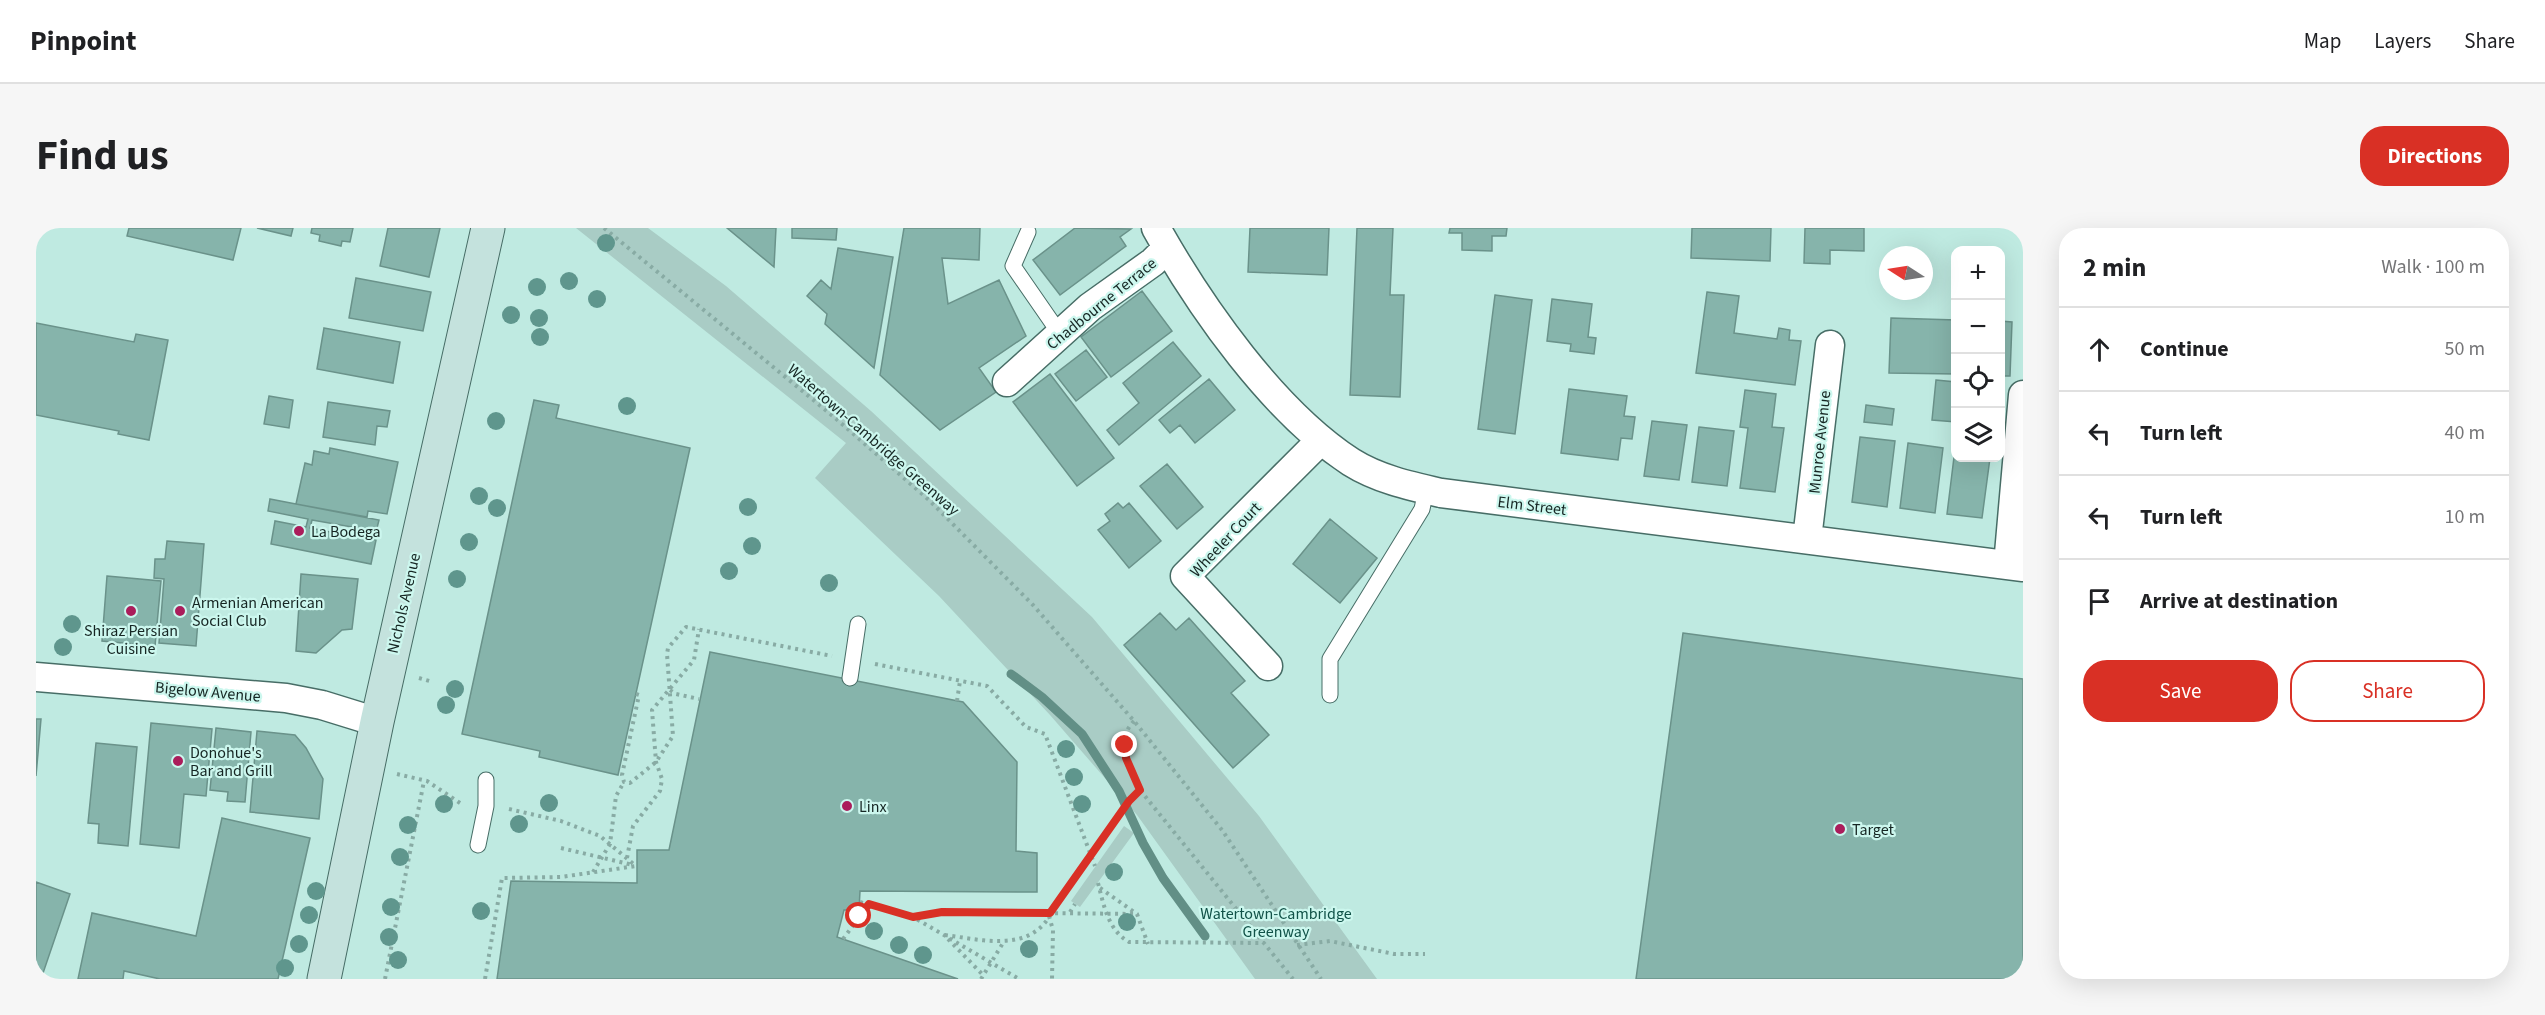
<!DOCTYPE html>
<meta charset="utf-8">
<style>
:root{--surface:#fff;--page:#f6f6f6;--text:#202124;--muted:#757577;--line:#e0e0e0;--accent:#d93025}
body{margin:0;font-family:"Source Sans 3",sans-serif;background:var(--page);color:var(--text)}
.controls{position:absolute;right:18px;top:18px;display:grid;overflow:hidden;border-radius:12px;box-shadow:0 6px 24px #0002}
.controls button{width:54px;height:54px;display:grid;place-items:center;padding:0;border:0;border-bottom:2px solid var(--line);background:var(--surface);color:var(--text);font:30px sans-serif}
.compass{position:absolute;left:1843px;top:18px;width:54px;height:54px;border-radius:50%;background:var(--surface);box-shadow:0 6px 24px #0002;rotate:282deg}
.stop{position:absolute;width:18px;height:18px;margin:-14px;border:4px solid #d93025;border-radius:50%;background:#fff}
.stop.end{background:#d93025;border-color:#fff;box-shadow:0 2px 6px #0008}
.list{margin:0;padding:0;list-style:none}
h2{display:flex;justify-content:space-between;align-items:center;height:78px;margin:0;padding:0 24px;font-size:26px}
h2 small{font-size:20px;font-weight:400;color:var(--muted)}
.list li{display:grid;grid-template-columns:39px 1fr auto;gap:18px;align-items:center;box-sizing:border-box;height:84px;padding:0 24px;border-top:2px solid var(--line)}
.list b{display:block;font-size:22px;white-space:nowrap}
.list em{font-size:20px;font-style:normal;color:var(--muted)}
.actions{display:flex;gap:12px;padding:18px 24px}
.actions a{flex:1;padding:14px 0;border:2px solid var(--accent);border-radius:24px;text-align:center;font-size:21px;color:var(--accent)}
.actions .main{background:var(--accent);color:#fff}
.icon{flex:none;width:33px;height:33px;fill:none;stroke:currentColor;stroke-width:2;stroke-linecap:round;stroke-linejoin:round}
.map{position:relative;flex:none;width:1987px;height:751px;overflow:hidden;border-radius:24px}
header{display:flex;align-items:center;gap:36px;box-sizing:border-box;height:84px;padding:0 30px;background:var(--surface);border-bottom:2px solid var(--line)}
header strong{font-size:28px}
nav{display:flex;gap:33px;margin-inline-start:auto;font-size:21px}
.intro{display:flex;align-items:center;justify-content:space-between;box-sizing:border-box;height:144px;padding:0 36px}
h1{margin:0;font-size:42px}
.button{padding:15px 27px;border-radius:24px;background:var(--accent);color:#fff;font-size:21px;font-weight:700}
main{display:flex;gap:36px;padding:0 36px}
aside{flex:1;background:var(--surface);border-radius:24px;box-shadow:0 6px 24px #0002}
.map>svg:first-child{display:block}
.green{fill:#a9ccc5}
.lines{fill:none;stroke-linecap:round;stroke-linejoin:round}
.stream{stroke:#628f86;stroke-width:9}
.building{fill:#86b4ab;stroke:#6a928a;stroke-width:1.5;fill-rule:evenodd}
.lane-casing{stroke:#476d66;stroke-width:17}
.street-casing{stroke:#476d66;stroke-width:31}
.secondary-casing{stroke:#476d66;stroke-width:35}
.path{stroke:#88aba4;stroke-width:4;stroke-dasharray:3 4.5;stroke-linecap:butt}
.lane{stroke:#fff;stroke-width:15}
.street{stroke:#fff;stroke-width:28}
.secondary{stroke:#c4e2dd;stroke-width:33}
.tree{fill:#5f968d}
.route{stroke:#d93025;stroke-width:8}
.poi-dot{fill:#ab1d5b;stroke:#ccf7ee;stroke-width:2}
.labels{text-anchor:middle;stroke-width:4.5;stroke-linejoin:round;paint-order:stroke}
.street-label{font-size:16px;fill:#162623;stroke:#ccf7ee}
.poi-label{font-size:16px;fill:#162623;stroke:#ccf7ee;text-anchor:start}
.park-label{font-size:16px;fill:#115248;stroke:#ccf7ee}
</style>
<header>
<strong>Pinpoint</strong>
<nav><a>Map</a><a>Layers</a><a>Share</a></nav>
</header>
<div class="intro"><h1>Find us</h1><a class="button">Directions</a></div>
<main>
<div class="map">
<svg width="1987" height="751" viewBox="0 0 1987 751">
<rect width="100%" height="100%" fill="#bfeae1"/>
<path class="green" d="M540,0h72l78,58 145,125 221,206 167,199 118,163h-122l-118,-164 -87,-100 -111,-119 -124,-118 31,-35z
M1088,598l10,7 -54,74 -9,-6z"/>
<g class="lines">
<path class="stream" d="M975,446l31,23 40,37 37,57 24,52 20,35 42,58"/>
</g>
<path class="building" d="M93,0h112l-8,32 -106,-24z
M221,0h36l-2,8z
M276,0h41l-3,14 -8,-1 -1,5 -22,-5 1,-6 -9,-2z
M352,0h52l-11,49 -49,-11z
M691,0h49l-2,39z
M756,0h45l-1,12 -44,-2z
M868,0h76l-1,32 -37,-2 6,46 51,-24 27,56 -47,32 17,24 -56,38 -60,-55z
M1039,0l56,1 -11,8 6,9 -66,49 -27,-35z
M1214,0h79l-2,47 -79,-3z
M1321,0h36l-3,67h14l-4,102 -50,-2z
M1414,0h57l-1,8h-14v15l-30,-1v-17h-13z
M1656,0h79l-1,33 -79,-3z
M1769,0h59v23l-34,-1v14l-26,-1z
M802,20l55,9 -19,111 -49,-44 2,-10 -20,-18 14,-16 10,9z
M320,50l75,14 -8,39 -74,-13z
M1106,63l30,40 -61,46 -30,-40z
M1671,64l32,4 -5,37 43,6 2,-11 11,2 -1,10 12,1 -6,44 -99,-12z
M1459,67l37,5 -17,134 -37,-5z
M1516,71l40,5 -4,33 8,1 -2,16 -24,-3 1,-7 -24,-3z
M1855,90l65,2v54l-67,-1z
M1964,93l12,1 -2,54h-10z
M0,95l98,19 2,-8 32,6 -19,100 -31,-6 1,-3 -83,-16z
M288,100l76,14 -7,41 -76,-14z
M1137,114l28,34 -82,69 -12,-15 32,-27 -16,-20z
M1050,122l21,27 -31,24 -21,-27z
M1014,146l64,84 -37,28 -64,-84z
M1173,151l26,31 -40,33 -15,-18 -10,8 -11,-13z
M1900,152l20,2v40l-24,-2z
M1533,161l58,7 -3,20 11,1 -3,22 -11,-1 -3,22 -57,-7z
M1709,162l31,4 -4,33 12,1 -9,64 -35,-4 8,-60 -8,-1z
M233,168l24,4 -4,28 -25,-4z
M498,172l25,5 -3,13 134,30 -72,327 -79,-18 1,-6 -78,-17z
M292,174l62,9 -3,16 -10,-1 -2,19 -52,-8z
M1830,177l28,4 -2,16 -28,-3z
M1616,193l35,4 -8,55 -35,-4z
M1663,199l35,4 -7,55 -35,-4z
M1824,209l35,4 -8,66 -35,-5z
M1872,215l35,5 -8,65 -35,-5z
M294,220l68,14 -11,52 -19,-3 -1,6 -71,-13 9,-41 7,2 2,-14 15,3z
M1919,221l1,9h34l-8,60 -35,-4z
M1131,236l36,43 -26,22 -37,-43z
M234,271l109,21 -3,12 -11,-2 -2,8 13,2 -5,24 -100,-20 4,-23 31,6 2,-8 -40,-8zM276,292l46,8 -2,9 -46,-9z
M1082,275l5,5 6,-5 32,38 -32,27 -31,-38 12,-9 -5,-7z
M1294,291l47,39 -37,45 -47,-39z
M131,313l37,3 -8,102 -37,-3 5,-64 -10,-1 1,-19h10z
M265,346l57,5 -6,50 -10,1 -26,23 -20,-2z
M71,348l54,5 -6,65 -53,-5z
M1124,385l16,17 13,-12 56,63 -14,12 38,42 -36,33 -109,-123z
M1647,405l340,46v300h-387z
M674,424l253,50 54,60 -1,89 21,2v39l-177,-1 -1,19h-15l-7,27 121,42h-461l14,-98 126,2v-33h32z
M0,491h5l-5,57z
M115,495l61,6 -6,67 -22,-2 -5,54 -39,-4z
M180,500l35,4 -6,70 -18,-1 1,-9 -18,-2z
M221,503l38,4 11,13 17,31 -4,40 -69,-7z
M60,515l41,4 -9,99 -30,-3 1,-19 -11,-1z
M186,590l88,20 -32,141h-118l-36,-8 -1,8h-45l14,-66 104,23z
M0,654l34,12 -29,85h-5z"/>
<g class="lines">
<g class="lane-casing">
<path id="lane" d="M992,4l-15,34 47,68
M814,450l8,-54
M1294,467v-36l92,-150 4,-19
M442,617l8,-39v-26"/>
</g>
<g class="street-casing">
<path id="street" d="M1120,0c45,80 117,183 195,234 27,17 59,24 90,31l582,74
M971,154l83,-75 63,-45 14,-14
M1771,311l23,-194
M1972,337l15,-170
M1232,438l-83,-90 136,-136
M0,449l250,21 36,7 55,17"/>
</g>
<g class="secondary-casing">
<path id="secondary" d="M288,751l53,-257 111,-494"/>
</g>
<path class="path" d="M568,0l230,189 95,83 104,105 101,116 88,109 99,149
M839,436l112,22 39,41 19,7 50,132
M383,450l14,4
M634,462l6,4 23,5
M600,466l3,1 -17,80 2,7 6,1 26,-21 17,-26 -6,-82 1,-6 18,-21 146,29
M921,473l3,-20
M1098,493c-20,20 -4,48 6,69l153,189
M361,546l30,7 36,24
M473,581l52,12 39,15 36,30
M525,620l72,17
M591,630l6,-32 27,-35 2,-12 -6,-17 -4,-52 42,-50 5,-31
M557,644l17,-28 6,-48 8,-14
M1062,655c6,23 10,47 31,59l135,1
M1064,660l37,26 11,30
M824,674l53,15 106,62
M1034,684l5,-8
M1013,688l4,14 -1,49
M877,689l29,-5 195,2
M909,707c33,4 82,18 104,-18 2,-4 3,-9 6,-13l74,-103 11,-11
M807,711l26,-35
M912,711l35,36
M1261,717l33,-4 64,13h31
M349,751l39,-198
M449,751l17,-101 59,-1 75,-11
M945,751l22,-36"/>
<use href="#lane" class="lane"/>
<use href="#street" class="street"/>
<use href="#secondary" class="secondary"/>
</g>
<g class="tree">
<circle cx="570" cy="15" r="9"/>
<circle cx="533" cy="53" r="9"/>
<circle cx="501" cy="59" r="9"/>
<circle cx="561" cy="71" r="9"/>
<circle cx="475" cy="87" r="9"/>
<circle cx="503" cy="90" r="9"/>
<circle cx="504" cy="109" r="9"/>
<circle cx="591" cy="178" r="9"/>
<circle cx="460" cy="193" r="9"/>
<circle cx="443" cy="268" r="9"/>
<circle cx="712" cy="279" r="9"/>
<circle cx="461" cy="280" r="9"/>
<circle cx="433" cy="314" r="9"/>
<circle cx="716" cy="318" r="9"/>
<circle cx="693" cy="343" r="9"/>
<circle cx="421" cy="351" r="9"/>
<circle cx="793" cy="355" r="9"/>
<circle cx="36" cy="396" r="9"/>
<circle cx="27" cy="419" r="9"/>
<circle cx="419" cy="461" r="9"/>
<circle cx="410" cy="477" r="9"/>
<circle cx="1030" cy="521" r="9"/>
<circle cx="1038" cy="549" r="9"/>
<circle cx="513" cy="575" r="9"/>
<circle cx="408" cy="576" r="9"/>
<circle cx="1046" cy="576" r="9"/>
<circle cx="483" cy="596" r="9"/>
<circle cx="372" cy="597" r="9"/>
<circle cx="364" cy="629" r="9"/>
<circle cx="1078" cy="644" r="9"/>
<circle cx="280" cy="663" r="9"/>
<circle cx="355" cy="679" r="9"/>
<circle cx="445" cy="683" r="9"/>
<circle cx="273" cy="687" r="9"/>
<circle cx="1091" cy="694" r="9"/>
<circle cx="838" cy="703" r="9"/>
<circle cx="353" cy="709" r="9"/>
<circle cx="263" cy="716" r="9"/>
<circle cx="863" cy="717" r="9"/>
<circle cx="993" cy="721" r="9"/>
<circle cx="887" cy="727" r="9"/>
<circle cx="362" cy="732" r="9"/>
<circle cx="249" cy="740" r="9"/>
</g>
<g class="lines">
<path class="route" d="M823,688l10,-12 44,13 29,-5 108,1 79,-112 11,-11 -14,-32 -1,-13"/>
</g>
<g class="poi-dot">
<circle cx="263" cy="303" r="6"/>
<circle cx="95" cy="383" r="6"/>
<circle cx="144" cy="383" r="6"/>
<circle cx="142" cy="533" r="6"/>
<circle cx="811" cy="578" r="6"/>
<circle cx="1804" cy="601" r="6"/>
</g>
<g class="labels">
<g class="street-label">
<text transform="translate(1065 75) rotate(-39)" y="6">Chadbourne Terrace</text>
<text transform="translate(838 211) rotate(41)" y="6">Watertown-Cambridge Greenway</text>
<text transform="translate(1783 214) rotate(-84)" y="6">Munroe Avenue</text>
<text transform="translate(1496 277) rotate(7)" y="6">Elm Street</text>
<text transform="translate(1189 311) rotate(-47)" y="6">Wheeler Court</text>
<text transform="translate(367 375) rotate(-77)" y="6">Nichols Avenue</text>
<text transform="translate(172 463) rotate(5)" y="6">Bigelow Avenue</text>
</g>
<g class="poi-label">
<text x="275" y="309">La Bodega</text>
<text x="156" y="380">Armenian American<tspan x="156" dy="18">Social Club</tspan></text>
<text x="95" y="408" text-anchor="middle">Shiraz Persian<tspan x="95" dy="18">Cuisine</tspan></text>
<text x="154" y="530">Donohue's<tspan x="154" dy="18">Bar and Grill</tspan></text>
<text x="823" y="584">Linx</text>
<text x="1816" y="607">Target</text>
</g>
<g class="park-label">
<text x="1240" y="691">Watertown-Cambridge<tspan x="1240" dy="18">Greenway</tspan></text>
</g>
</g>
</svg>
<div class="controls">
<button>+</button>
<button>−</button>
<button><svg class="icon" aria-label="locate" viewBox="0 0 24 24"><circle cx="12" cy="12" r="6"/><path d="M12 2v4M12 18v4M2 12h4M18 12h4"/></svg></button>
<button><svg class="icon" aria-label="layers" viewBox="0 0 24 24"><path d="M12 4l9 5-9 5-9-5zM3 14l9 5 9-5"/></svg></button>
</div>
<svg class="compass" viewBox="-18 -18 36 36"><path d="M0-13l5 13h-10z" fill="#e53935"/><path d="M0 13l5-13h-10z" fill="#757577"/></svg>
<div class="stop" style="left:823px;top:688px"></div>
<div class="stop end" style="left:1089px;top:517px"></div>
</div>
<aside>
<h2>2 min<small>Walk · 100 m</small></h2>
<ul class="list">
<li><svg class="icon" aria-label="ahead" viewBox="0 0 24 24"><path d="M12 20V5M6 11l6-6 6 6"/></svg><div><b>Continue</b></div><em>50 m</em></li>
<li><svg class="icon" aria-label="left" viewBox="0 0 24 24"><path d="M17 20v-9H6M10 6l-5 5 5 5"/></svg><div><b>Turn left</b></div><em>40 m</em></li>
<li><svg class="icon" aria-label="left" viewBox="0 0 24 24"><path d="M17 20v-9H6M10 6l-5 5 5 5"/></svg><div><b>Turn left</b></div><em>10 m</em></li>
<li><svg class="icon" aria-label="arrive" viewBox="0 0 24 24"><path d="M6 21V4h12l-3 4 3 4H6"/></svg><div><b>Arrive at destination</b></div></li>
</ul>
<div class="actions"><a class="main">Save</a><a>Share</a></div>
</aside>
</main>
